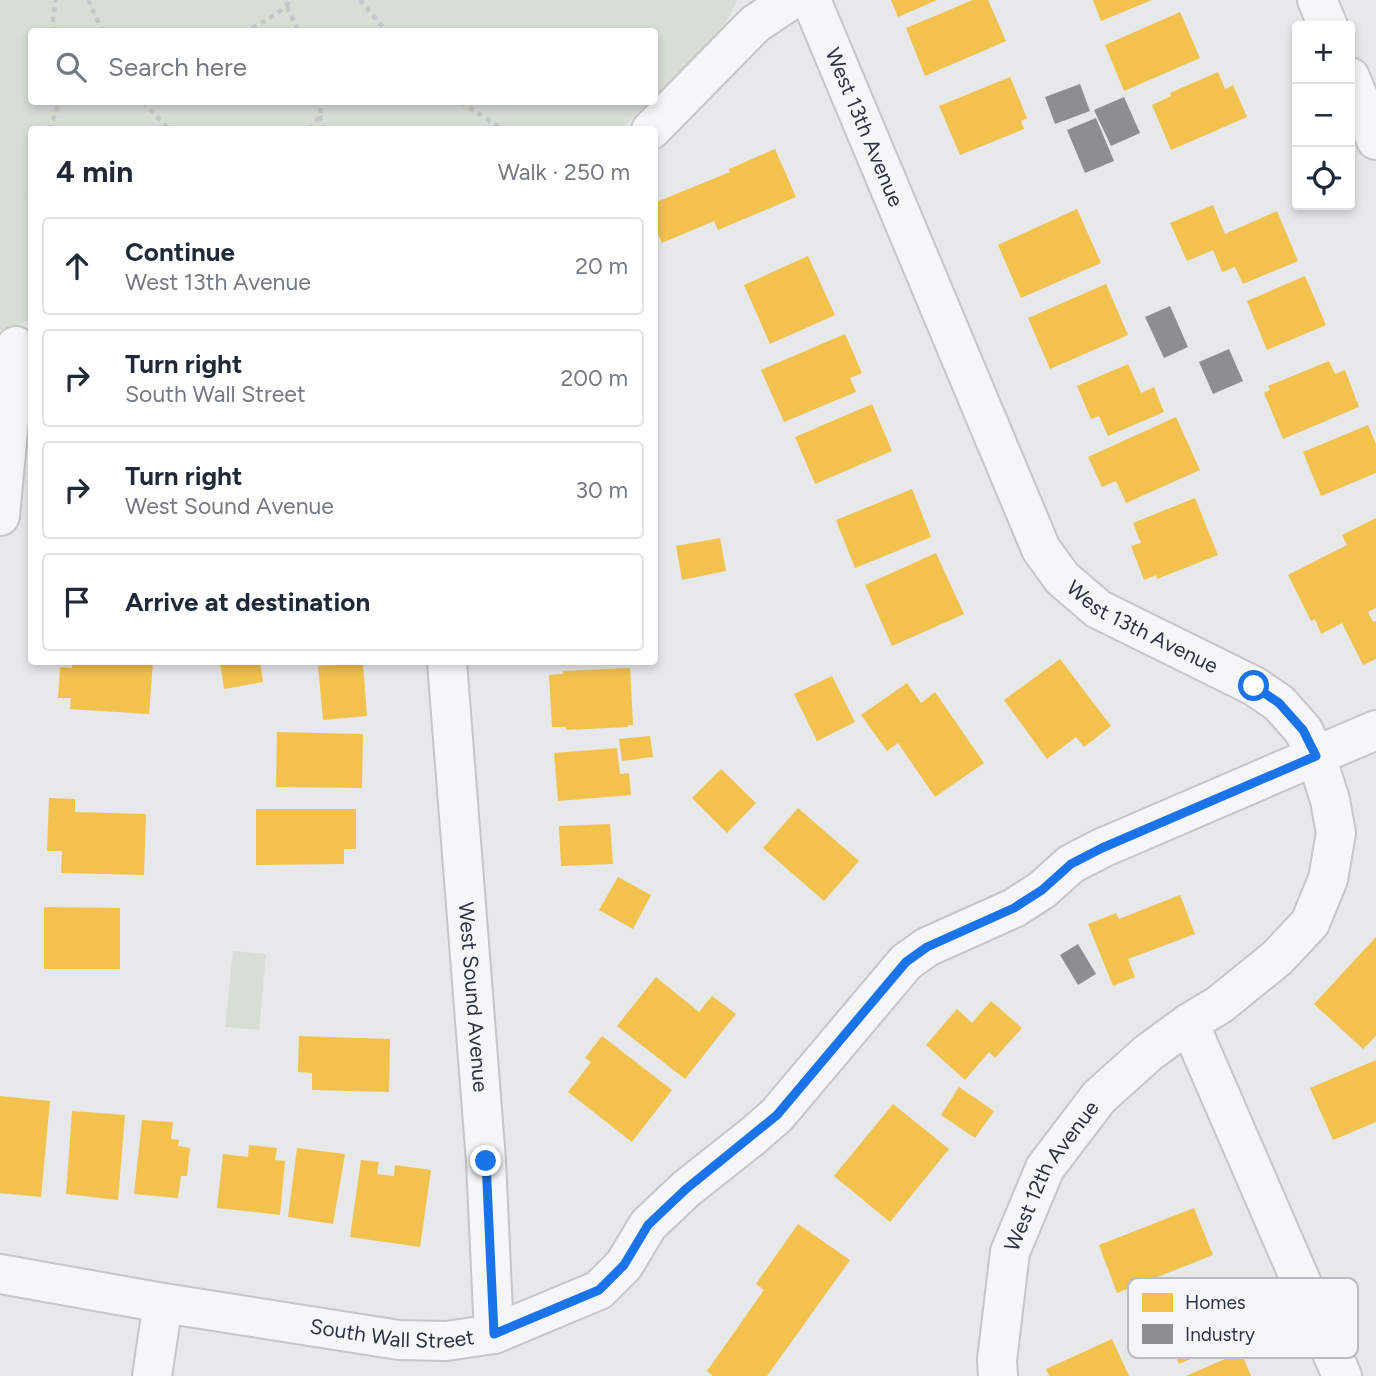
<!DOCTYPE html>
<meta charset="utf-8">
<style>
:root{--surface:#fff;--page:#f2f2f3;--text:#1f2937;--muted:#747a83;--line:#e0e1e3}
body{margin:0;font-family:Figtree,sans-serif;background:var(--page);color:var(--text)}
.controls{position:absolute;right:21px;top:21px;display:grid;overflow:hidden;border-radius:7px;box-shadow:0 4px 10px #0003}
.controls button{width:63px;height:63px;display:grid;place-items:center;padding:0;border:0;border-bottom:2px solid var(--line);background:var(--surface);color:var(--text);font:35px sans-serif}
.stop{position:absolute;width:21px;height:21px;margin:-16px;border:5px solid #1a73e8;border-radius:50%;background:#fff}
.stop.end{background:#1a73e8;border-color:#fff;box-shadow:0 2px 7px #0008}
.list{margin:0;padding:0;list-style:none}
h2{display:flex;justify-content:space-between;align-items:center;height:91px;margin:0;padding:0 28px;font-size:30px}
h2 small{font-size:23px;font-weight:400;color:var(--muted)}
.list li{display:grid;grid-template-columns:46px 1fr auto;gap:21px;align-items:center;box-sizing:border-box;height:98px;margin:0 14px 14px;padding:0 14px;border:2px solid var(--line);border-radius:7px}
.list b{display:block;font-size:26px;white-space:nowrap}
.list p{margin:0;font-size:23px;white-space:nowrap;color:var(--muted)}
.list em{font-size:23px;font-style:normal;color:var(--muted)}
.icon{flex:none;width:38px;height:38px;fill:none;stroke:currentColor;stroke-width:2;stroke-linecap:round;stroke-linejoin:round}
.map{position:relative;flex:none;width:1376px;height:1376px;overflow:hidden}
.search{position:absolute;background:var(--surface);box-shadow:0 4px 10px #0003;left:28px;top:28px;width:630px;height:77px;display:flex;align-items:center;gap:18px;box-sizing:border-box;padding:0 24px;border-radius:7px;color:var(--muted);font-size:26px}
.panel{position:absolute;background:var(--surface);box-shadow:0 4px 10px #0003;left:28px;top:126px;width:630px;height:539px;border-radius:7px}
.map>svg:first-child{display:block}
.green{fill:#d6ded6}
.homes{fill:#f2c14e}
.industry{fill:#8d8d92}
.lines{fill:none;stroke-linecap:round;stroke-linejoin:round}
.minor-casing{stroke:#c4c6c8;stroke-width:42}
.path{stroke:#c5c6ca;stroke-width:4.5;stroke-dasharray:5 5;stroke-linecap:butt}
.minor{stroke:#f5f6f7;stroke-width:38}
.route{stroke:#1a73e8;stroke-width:9}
.labels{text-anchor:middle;stroke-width:7;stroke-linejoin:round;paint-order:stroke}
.street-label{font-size:21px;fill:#2b3445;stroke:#f4f6f9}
.key{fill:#f4f6f9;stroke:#b8bcc3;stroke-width:2}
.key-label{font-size:19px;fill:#2b3445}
</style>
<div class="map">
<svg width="1376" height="1376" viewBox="0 0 1376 1376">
<rect width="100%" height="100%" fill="#e6e8ea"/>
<path class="green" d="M0,0h738l-17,31 -66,65 -1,-64h-622v70h617l-29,28h-588l-1,190 -31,10z
M233,951l33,3 -7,76 -34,-3z"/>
<path class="homes" d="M891,0h46l-39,17z
M973,0h15l18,41 -81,35 -19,-48z
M1093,0h59l-51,21z
M1180,12l20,46 -76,33 -19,-46z
M1218,72l7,17 8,-4 14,32 -76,33 -19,-45 19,-9 -1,-3z
M1010,77l17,41 -6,3 3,8 -64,26 -21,-49z
M775,149l21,48 -78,33 -4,-9 -52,22 -8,-19v-21l76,-31 -1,-3z
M1213,205l12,29 52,-23 21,50 -55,23 -8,-17 -13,5 -9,-22 -26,11 -17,-38z
M1077,209l24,54 -80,35 -23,-53z
M808,256l27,59 -65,29 -26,-59z
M1305,276l21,49 -59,25 -20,-49z
M1106,284l22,51 -78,34 -22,-51z
M845,334l17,39 -12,5 6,14 -72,30 -23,-52z
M1329,361l6,13 10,-4 14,37 -76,32 -19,-46 6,-3 -2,-4z
M1128,364l13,29 13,-6 10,25 -56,24 -9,-20 -8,3 -14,-33z
M872,404l20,47 -77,33 -20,-47z
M1176,417l24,53 -74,33 -10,-22 -14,6 -14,-30z
M1368,425l8,19v29l-55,23 -18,-44z
M912,489l19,48 -76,31 -19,-48z
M1195,498l23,57 -61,24 -1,-4 -12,5 -13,-34 10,-3 -8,-20z
M1376,518v90l-8,4 5,10 3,-1v38l-13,6 -21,-42 -21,11 -6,-15 -4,2 -23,-46 59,-30 -5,-10z
M720,538l6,33 -44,9 -6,-34z
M936,553l28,61 -72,32 -27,-61z
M1060,659l51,67 -27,21 -8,-10 -29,22 -43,-59z
M72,662h81l-4,52 -79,-5 1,-11h-13l2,-31 12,1z
M220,662h40l3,20 -39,7z
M363,663l4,53 -44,4 -5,-54z
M630,668l3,57h-5v2l-62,3v-3h-14l-3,-52 14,-1 -1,-3z
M832,676l23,46 -38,19 -23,-47z
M907,683l14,20 14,-11 49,71 -49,34 -37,-54 -11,8 -26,-36z
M277,732l86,2 -1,54 -86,-1z
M650,736l3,21 -31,4 -3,-22z
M617,748l3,26 9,-1 2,22 -73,6 -4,-48z
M721,769l35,34 -29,30 -35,-35z
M49,798l26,1v13l71,2 -2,61 -83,-2 1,-22h-15z
M798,808l61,53 -35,40 -61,-53z
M256,809h100v40h-12v15l-88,1z
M610,824l3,40 -52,2 -2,-40z
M618,877l33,18 -18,34 -34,-19z
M1180,895l15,39 -67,25 7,18 -22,9 -25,-62 28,-11 3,6z
M44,907l76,1v61h-76z
M1376,937v99l-13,13 -49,-45z
M656,977l43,35 13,-16 24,18 -51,65 -68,-53z
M991,1001l31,27 -27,30 -6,-6 -24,28 -39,-35 31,-36 15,14z
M299,1036l91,3 -1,53 -77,-2v-17l-14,-1z
M602,1036l70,54 -40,52 -64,-50 23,-30 -6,-4z
M1376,1060v62l-43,18 -23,-52z
M959,1087l35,24 -19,27 -34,-23z
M0,1096l50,5 -9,96 -41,-4z
M893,1104l56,45 -59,73 -56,-46z
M72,1111l53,4 -7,85 -52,-6z
M142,1120l31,2 -2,17 8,1 -1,6 12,2 -3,28h-6l-3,22 -44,-4z
M249,1145l28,3 -2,12 10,1 -5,54 -63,-7 6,-54 25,3z
M297,1148l48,6 -12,70 -45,-7z
M361,1160l18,2 -2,12 17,2 1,-11 36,5 -11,77 -70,-10z
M1194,1208l19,47 -96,38 -18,-48z
M798,1224l52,36 -83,116h-54l-6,-5 57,-81 -8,-6z
M1220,1288l4,9 6,-2 17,40 -68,29 -21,-50z
M1112,1339l17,37h-80l-3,-7z
M1241,1352l10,24h-65z"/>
<path class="industry" d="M1080,84l10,27 -35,13 -10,-27z
M1124,97l16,36 -29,13 -17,-36z
M1096,118l18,43 -29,12 -18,-43z
M1170,306l18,41 -24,11 -19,-41z
M1229,349l14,32 -30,13 -14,-32z
M1078,944l18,30 -18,11 -18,-30z"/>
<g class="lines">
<g class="minor-casing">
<g id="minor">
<path id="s1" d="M811,0l230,549 21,29 36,31 156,77 25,17 24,27 13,26 14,44 6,33 -8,46 -18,44 -33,35 -58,47 -30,18 153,353"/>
<path d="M1317,0l11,26"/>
<path d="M1350,77l26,63"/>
<path d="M651,130l104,-106 36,-24"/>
<path d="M0,516l16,-170"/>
<path id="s2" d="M447,662l39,499 8,173"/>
<path id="s3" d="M0,1274l163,29 236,37 47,1 48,-7 105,-44 25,-25 24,-40 38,-36 67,-53 24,-21 129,-153 21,-15 87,-39 28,-18 29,-26 31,-16 274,-118"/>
<path d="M152,1376l11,-73"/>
<path id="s4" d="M998,1376l-1,-16 13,-108 35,-84 54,-71 49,-44 41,-30"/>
</g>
</g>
<path class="path" d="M88,0l15,32
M360,0l27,32
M287,7l12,25
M54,32l-1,-14 3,-18
M243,32c13,-6 41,-20 47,-32
M143,102l27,28
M461,102l43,28
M320,116l4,14
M50,130l9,-28
M310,130l10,-15 1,-13
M32,182l-3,8 3,14"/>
<use href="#minor" class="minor"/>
</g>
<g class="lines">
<path class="route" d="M486,1161l8,173 105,-44 25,-25 24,-40 38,-36 91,-74 129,-153 21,-15 87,-39 28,-18 29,-26 31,-16 214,-92 -13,-26 -24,-27 -25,-17"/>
</g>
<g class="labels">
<g class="street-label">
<text dy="7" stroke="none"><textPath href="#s1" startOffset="138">West 13th Avenue</textPath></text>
<text dy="7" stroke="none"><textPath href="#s1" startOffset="726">West 13th Avenue</textPath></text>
<text dy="7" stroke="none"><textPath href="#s2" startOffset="336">West Sound Avenue</textPath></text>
<text dy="7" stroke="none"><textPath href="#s4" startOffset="212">West 12th Avenue</textPath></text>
<text dy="7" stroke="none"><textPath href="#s3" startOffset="397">South Wall Street</textPath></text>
</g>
</g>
<rect x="1128" y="1278" width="230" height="80" rx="10" class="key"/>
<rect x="1142" y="1293" width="31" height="19" fill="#f2c14e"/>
<rect x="1142" y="1324" width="31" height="20" fill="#8d8d92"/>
<g class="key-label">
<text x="1185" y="1309">Homes</text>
<text x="1185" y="1341">Industry</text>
</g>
</svg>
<div class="controls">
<button>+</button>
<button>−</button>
<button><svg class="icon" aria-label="locate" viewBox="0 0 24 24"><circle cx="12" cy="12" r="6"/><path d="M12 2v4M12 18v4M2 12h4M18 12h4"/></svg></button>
</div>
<div class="stop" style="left:1254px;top:686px"></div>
<div class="stop end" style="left:486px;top:1161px"></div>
<div class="search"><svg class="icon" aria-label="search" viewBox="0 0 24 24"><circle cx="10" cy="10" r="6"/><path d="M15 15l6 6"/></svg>Search here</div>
<section class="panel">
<h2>4 min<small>Walk · 250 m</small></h2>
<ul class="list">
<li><svg class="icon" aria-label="ahead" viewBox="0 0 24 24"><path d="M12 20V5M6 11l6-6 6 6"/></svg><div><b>Continue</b><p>West 13th Avenue</p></div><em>20 m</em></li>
<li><svg class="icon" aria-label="right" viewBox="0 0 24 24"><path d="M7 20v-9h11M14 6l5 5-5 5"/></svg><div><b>Turn right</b><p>South Wall Street</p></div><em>200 m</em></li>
<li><svg class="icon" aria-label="right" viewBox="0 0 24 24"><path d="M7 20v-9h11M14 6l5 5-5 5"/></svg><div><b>Turn right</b><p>West Sound Avenue</p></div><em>30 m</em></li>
<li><svg class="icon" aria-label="arrive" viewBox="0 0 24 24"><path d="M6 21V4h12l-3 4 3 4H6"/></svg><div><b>Arrive at destination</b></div></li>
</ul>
</section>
</div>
